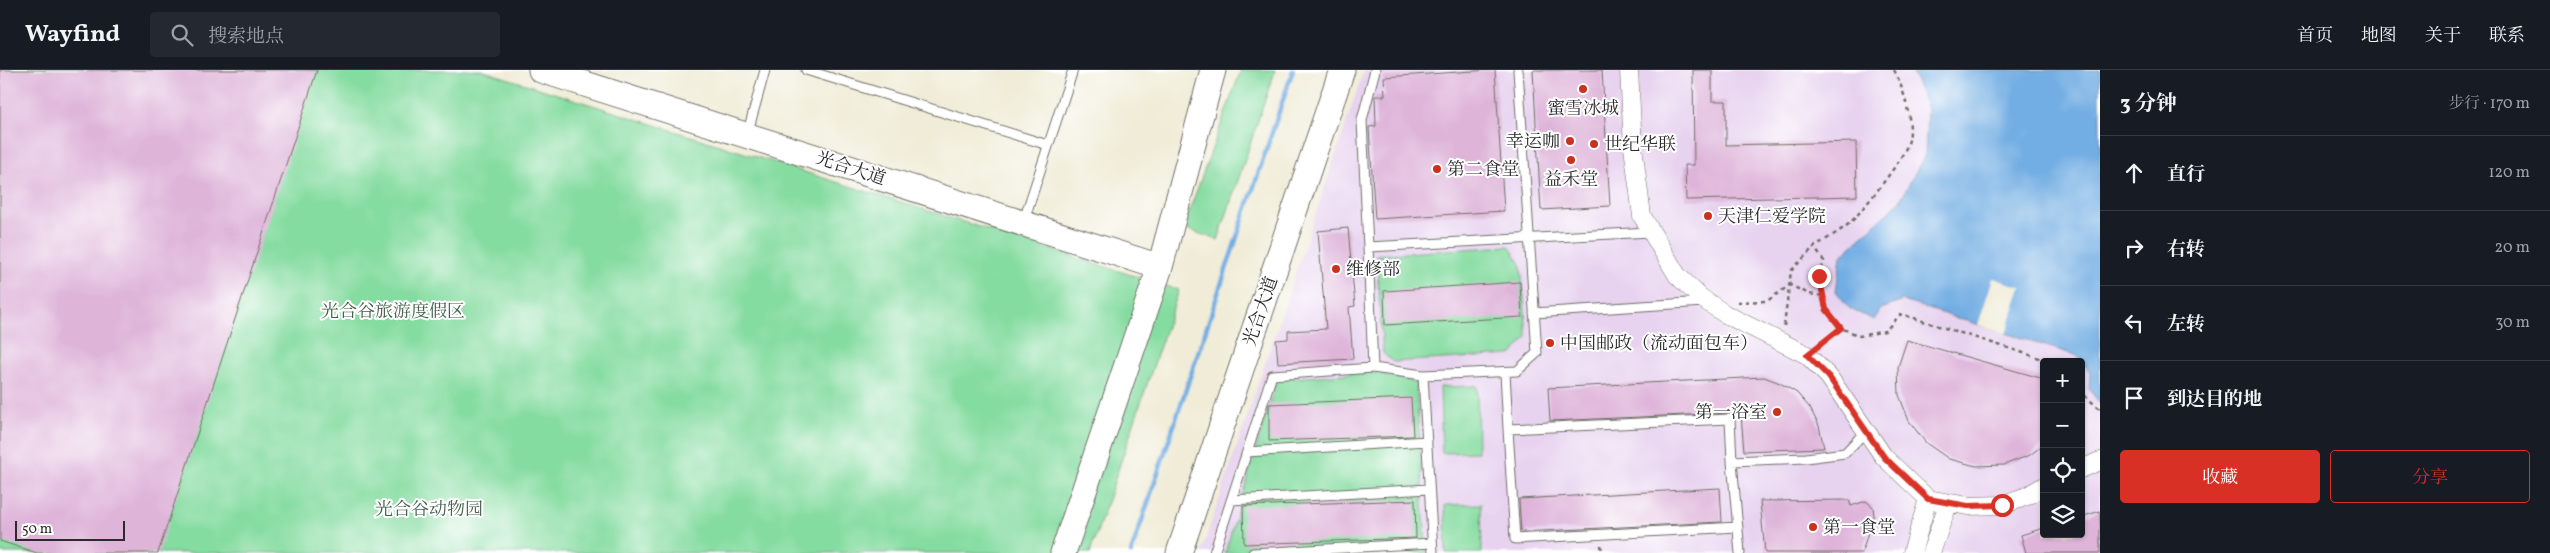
<!DOCTYPE html>
<html lang="zh">
<meta charset="utf-8">
<style>
:root{--surface:#171b24;--page:#242831;--text:#f1f3f6;--muted:#9ea1a6;--line:#363941;--accent:#d93025}
body{margin:0;font-family:Vollkorn,"Noto Serif SC",serif;background:var(--page);color:var(--text)}
.controls{position:absolute;right:15px;bottom:15px;display:grid;overflow:hidden;border-radius:5px;box-shadow:0 1px 4px #0004}
.controls button{width:45px;height:45px;display:grid;place-items:center;padding:0;border:0;border-bottom:1px solid var(--line);background:var(--surface);color:var(--text);font:25px sans-serif}
.scale{position:absolute;left:15px;bottom:12px;width:110px;box-sizing:border-box;padding-left:5px;border:2px solid #2b2b2b;border-top:0;font-size:14px;line-height:18px;white-space:nowrap;color:#2b2b2b;-webkit-text-stroke:4px #fff;paint-order:stroke}
.stop{position:absolute;width:15px;height:15px;margin:-11px;border:4px solid #d93025;border-radius:50%;background:#fff}
.stop.end{background:#d93025;border-color:#fff;box-shadow:0 1px 5px #0008}
.list{margin:0;padding:0;list-style:none}
h2{display:flex;justify-content:space-between;align-items:center;height:65px;margin:0;padding:0 20px;font-size:21px}
h2 small{font-size:16px;font-weight:400;color:var(--muted)}
.list li{display:grid;grid-template-columns:32px 1fr auto;gap:15px;align-items:center;box-sizing:border-box;height:75px;padding:0 20px;border-top:1px solid var(--line)}
.list b{display:block;font-size:19px;white-space:nowrap}
.list em{font-size:16px;font-style:normal;color:var(--muted)}
.actions{display:flex;gap:10px;padding:15px 20px}
.actions a{flex:1;padding:11px 0;border:1px solid var(--accent);border-radius:5px;text-align:center;font-size:18px;color:var(--accent)}
.actions .main{background:var(--accent);color:#fff}
.icon{flex:none;width:28px;height:28px;fill:none;stroke:currentColor;stroke-width:2;stroke-linecap:round;stroke-linejoin:round}
.map{position:relative;flex:none;width:2100px;height:483px;overflow:hidden}
header{display:flex;align-items:center;gap:30px;box-sizing:border-box;height:70px;padding:0 25px;background:var(--surface);border-bottom:1px solid var(--line)}
header strong{font-size:24px}
nav{display:flex;gap:28px;margin-inline-start:auto;font-size:18px}
.search{width:350px;height:45px;background:var(--page);display:flex;align-items:center;gap:12px;box-sizing:border-box;padding:0 18px;border-radius:5px;color:var(--muted);font-size:19px}
main{display:flex}
aside{flex:1;background:var(--surface)}
.map>svg:first-child{display:block}
.built{fill:#e7d2ef;fill-rule:evenodd}
.green{fill:#85dca0;stroke:#588466}
.water{fill:#72ade3;stroke:#4e6c87}
.pier{fill:#f0ecd7}
.lines{fill:none;stroke-linecap:round;stroke-linejoin:round}
.stream{stroke:#72ade3;stroke-width:4.5}
.building{fill:#deb4d9}
.lane-casing{stroke:#706f67;stroke-width:11}
.street-casing{stroke:#706f67;stroke-width:19}
.secondary-casing{stroke:#706f67;stroke-width:27}
.path{stroke:#706f67;stroke-width:2.5;stroke-dasharray:4 4;stroke-linecap:butt}
.lane{stroke:#fff;stroke-width:9}
.street{stroke:#fff;stroke-width:18}
.secondary{stroke:#fff;stroke-width:25}
.route{stroke:#d93025;stroke-width:6}
.poi-dot{fill:#c8321e;stroke:#fff;stroke-width:2}
.labels{text-anchor:middle;stroke-width:4;stroke-linejoin:round;paint-order:stroke}
.poi-label{font-size:18px;fill:#2b2b2b;stroke:#fff;text-anchor:start}
.street-label{font-size:18px;fill:#2b2b2b;stroke:#fff}
.park-label{font-size:18px;fill:#46604e;stroke:#fff}
</style>
<header>
<strong>Wayfind</strong>
<div class="search"><svg class="icon" aria-label="search" viewBox="0 0 24 24"><circle cx="10" cy="10" r="6"/><path d="M15 15l6 6"/></svg>搜索地点</div>
<nav><a>首页</a><a>地图</a><a>关于</a><a>联系</a></nav>
</header>
<main>
<div class="map">
<svg width="2100" height="483" viewBox="0 0 2100 483">
<rect width="100%" height="100%" fill="#fff"/>
<filter id="ink" filterUnits="userSpaceOnUse"><feTurbulence type="fractalNoise" baseFrequency=".02" numOctaves="2"/><feDisplacementMap in="SourceGraphic" scale="10" xChannelSelector="R" yChannelSelector="G"/><feConvolveMatrix kernelMatrix="1 2 1 2 8 2 1 2 1" color-interpolation-filters="sRGB"/></filter>
<filter id="wash" filterUnits="userSpaceOnUse"><feTurbulence type="fractalNoise" baseFrequency=".0096" numOctaves="4" result="noise"/><feDisplacementMap in="SourceGraphic" scale="20" xChannelSelector="R" yChannelSelector="G"/><feGaussianBlur stdDeviation="1.12" result="paint"/><feColorMatrix in="noise" values="0 0 0 0 0 0 0 0 0 0 0 0 0 0 0 0 0 1.4 0 .05"/><feComposite in="paint" operator="in"/></filter>
<g filter="url(#wash)">
<rect width="100%" height="100%" fill="#f0ecd7"/>
<path class="built" d="M1364,0h736v483h-899zM2044,292h37v172h-37z"/>
<path class="green" d="M0,0h481l698,220 -89,263h-1090z
M1241,0h34l-57,170 -35,-12z
M1509,176l12,18 6,73 -16,18 -118,7 -10,-9 -7,-98z
M1374,302l42,11 10,170h-201l52,-174z
M1477,316l1,66 -36,1 -2,-66z
M1481,434l1,49h-36l-1,-48z"/>
<path class="water" d="M1912,0h188v334l-11,-15 1,-17 -12,-16 -175,-55 -22,8 -7,11 -24,-11 -14,-18 5,-35 58,-54 26,-47 2,-45z"/>
<path class="pier" d="M1993,208l28,9 -15,47 -28,-9z"/>
<g class="lines">
<path class="stream" d="M1131,483l162,-483"/>
</g>
<g id="blocks">
<path class="building" d="M0,0h317l-159,483h-121l-37,-12z
M1489,0h6l9,141 -129,8 -6,-92 7,-1 -1,-30h10l-1,-19z
M1533,0h69l8,136 -69,4z
M1693,0h19v31h14v44l130,-3 1,54 -171,4 -1,-35h9z
M1348,158l7,78 -6,1 4,52 -75,4 -2,-23 12,-1v-8l38,-2 -8,-98z
M1520,212l2,35 -137,8 -1,-34z
M1907,270l137,39v65l-14,11 -26,10 -28,1 -27,-7 -23,-16 -17,-22 -10,-26 -1,-28z
M1764,307l16,6 17,10 13,15 9,18 5,22 -80,3 -3,-36 -11,-2 -180,8 -2,-33z
M1411,328l2,38 -144,5v-37z
M1720,418l2,34 -201,10 -2,-33z
M1415,430l1,38 -172,6 -1,-38z
M1849,430l2,6 15,-5 7,6 1,9 -11,10 6,3 -7,24h-97l-5,-52z
M2100,441v42h-74l-5,-18 23,-7v6h37v-17z"/>
</g>
</g>
<g filter="url(#ink)">
<use href="#blocks" fill-opacity="0" stroke="#706f67" stroke-width="1"/>
<g class="lines">
<g class="lane-casing">
<path id="lane" d="M806,0l242,75
M747,65l18,-65
M1023,153l50,-153
M1368,177l-6,-127 13,-50
M1534,243l170,-11
M1505,302l3,57 222,-10 2,42
M1423,305l-50,-7 -5,-121 282,-15
M1508,359l7,110 223,-12
M1247,382l180,-11
M1231,430l198,-11
M1214,483l58,-178 101,-7
M1253,483l179,-10
M1433,483l-10,-178 94,-4 20,-18 -19,-283
M1740,483l-8,-92 74,-3 39,-5 21,-22"/>
</g>
<g class="street-casing">
<path id="street" d="M1629,0l4,77 9,69 35,59 23,22 25,17 82,41 22,22 55,80 44,42 40,7 34,-1 25,-9 17,-10
M2081,399l19,-8
M1912,483l16,-54
M1931,483l17,-49"/>
</g>
<g class="secondary-casing">
<path id="secondary" d="M541,0l619,197
M1063,483l97,-286 53,-197
M1179,483l163,-483"/>
</g>
<path class="path" d="M1894,0c9,16 19,51 15,70 -4,18 -44,67 -57,81 -11,10 -26,18 -38,26l10,14 -5,16 7,32 15,19 19,8 25,-5 16,-17 151,48
M1737,232l30,-1 23,-16 19,9 15,2
M1784,256l7,-55 23,-24
M1819,276l22,-18
M2081,310l3,15 16,14
M1601,475l1,8"/>
<use href="#lane" class="lane"/>
<use href="#street" class="street"/>
<use href="#secondary" class="secondary"/>
</g>
</g>
<g class="lines" filter="url(#ink)">
<path class="route" d="M1819,206l7,33 15,19 -34,27 22,22 55,80 44,42 40,7 34,-1"/>
</g>
<g class="poi-dot">
<circle cx="1583" cy="19" r="5"/>
<circle cx="1570" cy="71" r="5"/>
<circle cx="1594" cy="74" r="5"/>
<circle cx="1571" cy="90" r="5"/>
<circle cx="1437" cy="99" r="5"/>
<circle cx="1708" cy="146" r="5"/>
<circle cx="1336" cy="199" r="5"/>
<circle cx="1550" cy="273" r="5"/>
<circle cx="1777" cy="342" r="5"/>
<circle cx="1813" cy="457" r="5"/>
</g>
<g class="labels">
<g class="poi-label">
<text x="1583" y="44" text-anchor="middle">蜜雪冰城</text>
<text x="1560" y="77" text-anchor="end">幸运咖</text>
<text x="1604" y="80">世纪华联</text>
<text x="1447" y="105">第二食堂</text>
<text x="1571" y="115" text-anchor="middle">益禾堂</text>
<text x="1718" y="152">天津仁爱学院</text>
<text x="1346" y="205">维修部</text>
<text x="1560" y="279">中国邮政（流动面包车）</text>
<text x="1767" y="348" text-anchor="end">第一浴室</text>
<text x="1823" y="463">第一食堂</text>
</g>
<g class="street-label">
<text transform="translate(851 98) rotate(18)" y="6">光合大道</text>
<text transform="translate(1260 241) rotate(-71)" y="6">光合大道</text>
</g>
<g class="park-label">
<text x="393" y="247">光合谷旅游度假区</text>
<text x="429" y="445">光合谷动物园</text>
</g>
</g>
</svg>
<div class="controls">
<button>+</button>
<button>−</button>
<button><svg class="icon" aria-label="locate" viewBox="0 0 24 24"><circle cx="12" cy="12" r="6"/><path d="M12 2v4M12 18v4M2 12h4M18 12h4"/></svg></button>
<button><svg class="icon" aria-label="layers" viewBox="0 0 24 24"><path d="M12 4l9 5-9 5-9-5zM3 14l9 5 9-5"/></svg></button>
</div>
<div class="scale">50 m</div>
<div class="stop" style="left:2002px;top:435px"></div>
<div class="stop end" style="left:1819px;top:206px"></div>
</div>
<aside>
<h2>3 分钟<small>步行 · 170 m</small></h2>
<ul class="list">
<li><svg class="icon" aria-label="ahead" viewBox="0 0 24 24"><path d="M12 20V5M6 11l6-6 6 6"/></svg><div><b>直行</b></div><em>120 m</em></li>
<li><svg class="icon" aria-label="right" viewBox="0 0 24 24"><path d="M7 20v-9h11M14 6l5 5-5 5"/></svg><div><b>右转</b></div><em>20 m</em></li>
<li><svg class="icon" aria-label="left" viewBox="0 0 24 24"><path d="M17 20v-9H6M10 6l-5 5 5 5"/></svg><div><b>左转</b></div><em>30 m</em></li>
<li><svg class="icon" aria-label="arrive" viewBox="0 0 24 24"><path d="M6 21V4h12l-3 4 3 4H6"/></svg><div><b>到达目的地</b></div></li>
</ul>
<div class="actions"><a class="main">收藏</a><a>分享</a></div>
</aside>
</main>
